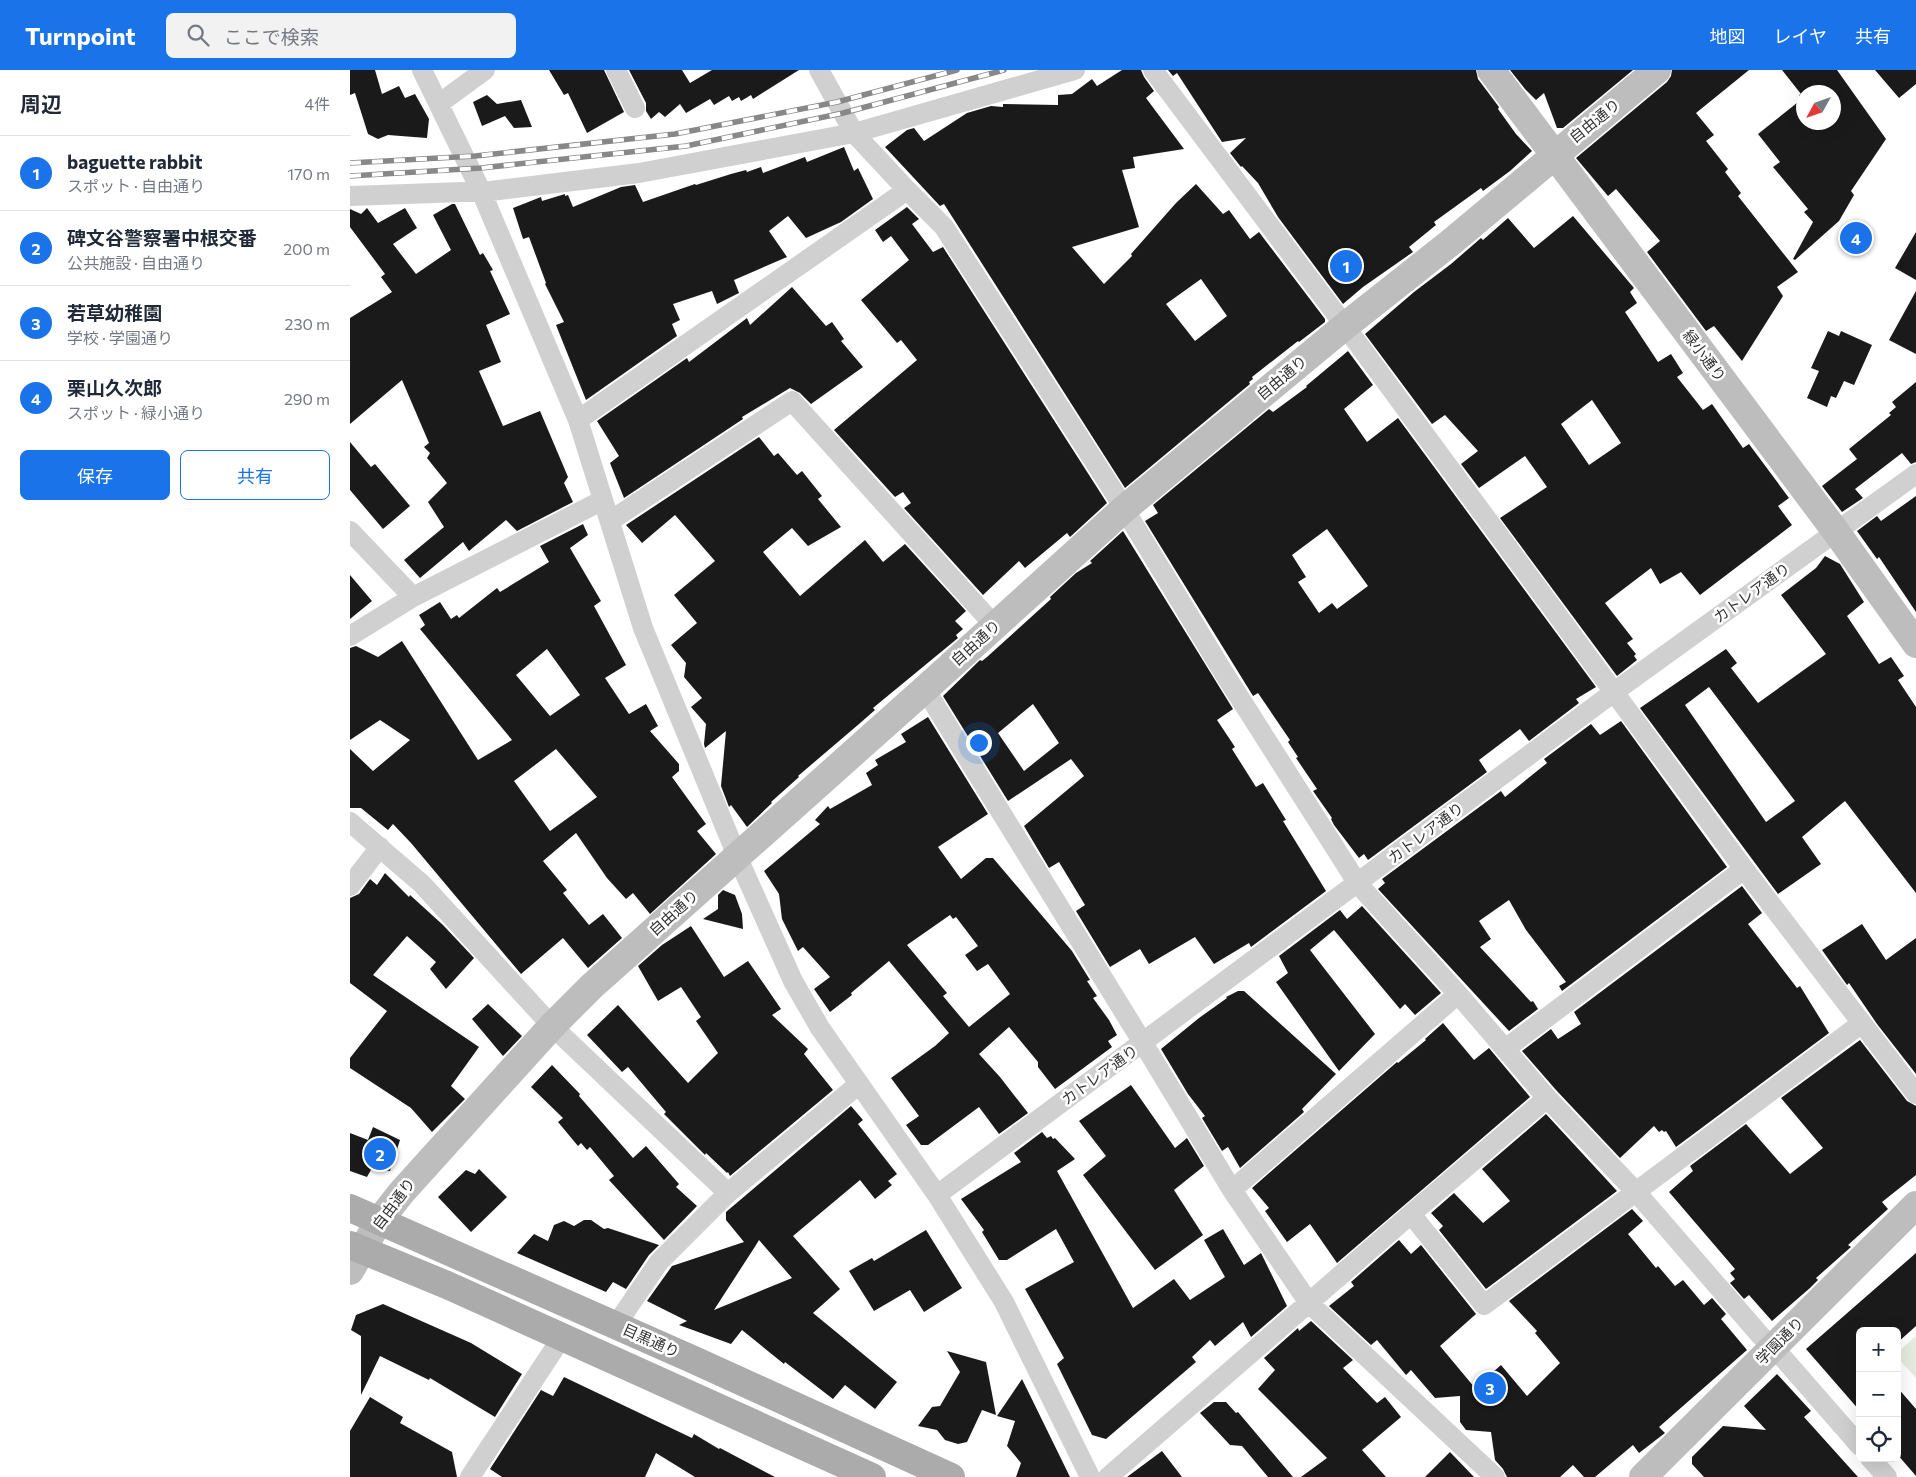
<!DOCTYPE html>
<html lang="ja">
<meta charset="utf-8">
<style>
:root{--surface:#fff;--page:#f2f2f3;--text:#1f2937;--muted:#747a83;--line:#e0e1e3;--accent:#1a73e8}
body{margin:0;font-family:Commissioner,"Noto Sans JP",sans-serif;background:var(--page);color:var(--text)}
.controls{position:absolute;right:15px;bottom:15px;display:grid;overflow:hidden;border-radius:8px;box-shadow:0 5px 20px #0002}
.controls button{width:45px;height:45px;display:grid;place-items:center;padding:0;border:0;border-bottom:1px solid var(--line);background:var(--surface);color:var(--text);font:25px sans-serif}
.compass{position:absolute;left:1446px;top:15px;width:45px;height:45px;border-radius:50%;background:var(--surface);box-shadow:0 5px 20px #0002;rotate:230deg}
.you{position:absolute;left:628px;top:672px;width:18px;height:18px;margin:-12px;border:4px solid #fff;border-radius:50%;background:#1a73e8;box-shadow:0 0 0 8px #1a73e833}
.badge{display:grid;place-items:center;width:32px;height:32px;border-radius:50%;background:var(--accent);color:#fff;font-size:16px;font-weight:700}
.pin{position:absolute;translate:-50% -50%;border:2px solid #fff;box-shadow:0 1px 5px #0006}
.list{margin:0;padding:0;list-style:none}
h2{display:flex;justify-content:space-between;align-items:center;height:65px;margin:0;padding:0 20px;font-size:21px}
h2 small{font-size:16px;font-weight:400;color:var(--muted)}
.list li{display:grid;grid-template-columns:32px 1fr auto;gap:15px;align-items:center;box-sizing:border-box;height:75px;padding:0 20px;border-top:1px solid var(--line)}
.list b{display:block;font-size:19px;white-space:nowrap}
.list p{margin:0;font-size:16px;white-space:nowrap;color:var(--muted)}
.list em{font-size:16px;font-style:normal;color:var(--muted)}
.actions{display:flex;gap:10px;padding:15px 20px}
.actions a{flex:1;padding:11px 0;border:1px solid var(--accent);border-radius:8px;text-align:center;font-size:18px;color:var(--accent)}
.actions .main{background:var(--accent);color:#fff}
.icon{flex:none;width:28px;height:28px;fill:none;stroke:currentColor;stroke-width:2;stroke-linecap:round;stroke-linejoin:round}
.map{position:relative;flex:none;width:1566px;height:1407px;overflow:hidden}
header{display:flex;align-items:center;gap:30px;box-sizing:border-box;height:70px;padding:0 25px;background:var(--accent);color:#fff}
header strong{font-size:24px}
nav{display:flex;gap:28px;margin-inline-start:auto;font-size:18px}
.search{width:350px;height:45px;background:var(--page);display:flex;align-items:center;gap:12px;box-sizing:border-box;padding:0 18px;border-radius:8px;color:var(--muted);font-size:19px}
main{display:flex}
aside{flex:1;background:var(--surface)}
.map>svg:first-child{display:block}
.green{fill:#e6ecdf}
.building{fill:#1a1a1a;fill-rule:evenodd}
.lines{fill:none;stroke-linecap:round;stroke-linejoin:round}
.street{stroke:#d0d0d0;stroke-width:20}
.secondary{stroke:#bdbdbd;stroke-width:28}
.primary{stroke:#ababab;stroke-width:28}
.rail-casing{stroke:#888;stroke-width:5.5}
.rail{stroke:#fff;stroke-width:4;stroke-dasharray:11;stroke-linecap:butt}
.labels{text-anchor:middle;stroke-width:5;stroke-linejoin:round;paint-order:stroke}
.street-label{font-size:15px;fill:#333;stroke:#fff}
</style>
<header>
<strong>Turnpoint</strong>
<div class="search"><svg class="icon" aria-label="search" viewBox="0 0 24 24"><circle cx="10" cy="10" r="6"/><path d="M15 15l6 6"/></svg>ここで検索</div>
<nav><a>地図</a><a>レイヤ</a><a>共有</a></nav>
</header>
<main>
<aside>
<h2>周辺<small>4件</small></h2>
<ul class="list">
<li><span class="badge">1</span><div><b>baguette rabbit</b><p>スポット · 自由通り</p></div><em>170 m</em></li>
<li><span class="badge">2</span><div><b>碑文谷警察署中根交番</b><p>公共施設 · 自由通り</p></div><em>200 m</em></li>
<li><span class="badge">3</span><div><b>若草幼稚園</b><p>学校 · 学園通り</p></div><em>230 m</em></li>
<li><span class="badge">4</span><div><b>栗山久次郎</b><p>スポット · 緑小通り</p></div><em>290 m</em></li>
</ul>
<div class="actions"><a class="main">保存</a><a>共有</a></div>
</aside>
<div class="map">
<svg width="1566" height="1407" viewBox="0 0 1566 1407">
<rect width="100%" height="100%" fill="#fff"/>
<path class="green" d="M1566,1266v42l-19,-21v-4z"/>
<path class="building" d="M0,0h25l7,24 17,-8 6,12 10,-4 14,25 -2,19 -39,-3 -10,4 -10,-5 -13,-41 -5,2z
M199,0h55l20,42 -37,21 -19,-40 -4,2z
M279,0h53l8,13 22,-13h87l-46,29 -2,-4 -10,6 -2,-4 -7,4 -3,-5 -15,9 -4,-6 -24,14 -6,-9 -15,13 -6,-5 -8,7 -5,-8v-8z
M772,0h19l3,7 10,14 -8,7 38,51 -51,8 2,11 -13,2 17,57 -67,20 32,37 28,-28 -1,-2 45,-51 20,-19 27,30 6,-4 21,29 9,-7 66,87v3l-26,20 -1,-1 -46,36 1,2 -4,3 1,2 -125,104 -181,-284 -4,2 -55,-59 22,-17 7,-2 10,13 43,-28 24,-7 12,1v-3l55,1v-10l14,-1 20,-15 5,7zM851,209l26,37 -32,25 -29,-37z
M818,0h308l2,9 21,28 -1,2 18,25 16,17 -22,20 -27,20 -2,-3 -47,34 2,3 -27,22 4,5 -50,35 -20,17 -65,-87 -20,-34 -16,-17 -1,1 -11,-14 16,-15 -24,4 -45,-69 -4,3z
M1160,0h123l-70,58h-6l-13,-35 -8,7 -11,-11z
M1322,0h77l-53,43 18,22 -8,6 22,28 -3,3 16,21 -3,3 60,76 -21,15 6,9 -41,65 -28,-35 -8,5 -59,-79 13,-11 -44,-52 -8,7 -32,-38 91,-76 4,-6z
M1432,0h55l49,69 -35,52 3,4 -15,26 -44,39 -2,-1 20,-37 -9,-10 4,-3 -35,-42 7,-5 -22,-28 44,-35 -3,-4 2,-1zM1454,22h30v30h-30z
M1525,0h41v14l-17,14z
M137,25l10,9 24,-4 11,27 -18,1 -9,-12 -23,10 -9,-24z
M494,77l10,24 4,-3 15,31 -32,23 -35,16 -18,-22 -19,15 18,26 -53,23 5,13 -22,11 -5,-13 -39,13 7,16 -8,4 5,12 -91,64 -30,-75 8,-3 -19,-38 1,-1 -17,-46 -6,2 -10,-31 28,-11 1,4 23,-7v2l3,-1 5,12 48,-20 14,-2 8,17 52,-18 1,1 35,-11 15,-4 1,2 14,-5 2,6 42,-16 2,5z
M102,134h3l25,51 3,-2 10,17 -3,1 20,43 -24,11 15,37 -22,9 24,55 37,-15 28,66 -4,6 9,19 -56,29 -11,-11 -37,31 -6,-9 -43,36 -16,-18 40,-33 -16,-25 19,-19 -20,-25 3,-5 -6,-6 5,-4 -27,-63 -52,44v-106l42,-26 -11,-15 4,-3 -35,-47v-18l11,5 6,-6 11,15 27,-15 12,20 -24,16 23,30 35,-24 -18,-35z
M557,137l12,12 -7,5 21,28 10,-5 164,256 -37,34 -3,-4 -42,35 -6,-7 -36,34 -79,-87 7,-5 -8,-11 -8,5 -61,-67 83,-70 -16,-20 -4,3 -36,-43 48,-40 -18,-24 -8,6 -8,-12z
M1223,146l61,72 -4,4 7,11 -12,9 33,50 13,-8 12,19 -6,4 26,33 9,-6 31,44 6,-4 40,54 -11,8 14,19 -92,70 -19,-23 -21,12 -9,-16 -46,35 28,36 -6,4 9,11 -2,2 3,4 -20,16 -117,-158 47,-31 -22,-31 -46,32 -18,-24 17,-13 -33,-36 -13,9 -67,-90 49,-42 37,-28 30,-26 2,2 25,-22 26,30zM1242,330l29,43 -32,22 -28,-41z
M1566,162v48l-21,-12z
M442,217l34,39 6,-4 12,17 -3,2 22,26 -52,37 -11,-11 -10,-5 -48,29 1,2 -119,79 -14,-35 9,-7 -22,-35 90,-63 2,4 58,-44 3,7z
M1566,221v63l-27,-14z
M1478,261l11,5 2,-5 31,14 -18,40 -10,-4 -8,17 -5,-2 -4,11 -20,-9 12,-27 -8,-3z
M998,281l25,34 -29,24 23,33 31,-24 198,269 -20,12 3,4 -50,38 -9,-12 -41,31 8,12 -119,88 -4,-6 -5,4 -25,-33 -3,-6 1,-1 -19,-27 4,-2 -21,-31 2,-1 -10,-15 2,-2 -32,-47 -5,3 -108,-175 13,-8 -5,-8 116,-96 4,3 34,-25 -1,-1zM977,459l41,57 -31,23 -5,-6 -13,10 -21,-31 8,-5 -14,-22z
M1566,312v80l-5,2 -9,-11 -47,36 8,9 -21,14 -20,-26 35,-27 -8,-10 42,-34 -2,-2 7,-6 -4,-5z
M409,367l15,19 4,-3 19,22 5,-4 20,25 -4,3 23,28 -33,19 -16,-18 -29,24 37,44 65,-56 18,22 22,-18 61,67 -11,10 8,8 -7,6 2,3 -85,70 2,2 -16,14 -61,52 1,1 -28,25 1,1 -25,24 -16,-22 -2,2 -8,-21 5,-55 -21,17 -1,-4 2,-20 -15,-17 11,-9 -18,-21 2,-14 -15,-18 26,-22 -23,-28 41,-34 -40,-46 -33,28 -16,-18z
M0,372l21,25 4,-3 35,42 -27,23 -33,-39z
M1566,426v116l-37,-55 -2,2 -20,-28 20,-15 4,5z
M233,454l5,11 -18,13 31,53 -7,5 32,59 -21,13 24,36 17,-10 12,22 -8,5 29,33v7l-7,6 34,47 -9,7 19,23 -66,60 -17,-21 -7,6 -19,-21 -31,-45 -33,28 24,29 -4,3 26,32 14,-11 19,24 -34,30 -25,-30 -42,36 -110,-131 -18,-19 -5,6 -27,-22h-11v-59l23,22 37,-31 -30,-20 -30,20v-92l6,-2 22,11 24,-16 76,119 34,-20 -92,-111 5,-4 -6,-10 21,-13 11,17 6,-4 2,3 38,-30 3,4 49,-30 -9,-16zM197,579l33,46 -30,21 -34,-41zM206,679l41,48 -47,34 -36,-50z
M773,461l110,178 -16,11 18,27 -3,2 24,38 7,-4 23,37 -3,1 43,70 -75,56 -2,-4 -35,21 -19,-27 -46,27 -9,-15 -30,18 -34,-56 9,-6 -26,-43 -10,6 -25,-42 60,-50 -13,-17 -63,42 -65,-105 37,-36 2,1 5,-4 64,-58 -1,-2 26,-24 16,-10 -2,-2zM683,634l26,39 -35,28 -26,-38z
M1475,486l15,8 24,38 -17,14 32,48 12,-7 13,19 -6,4 18,27v186l-71,-92 -43,36 19,27 -43,30 -138,-186 86,-59 11,14 -6,5 27,35 68,-49 -45,-59 35,-27zM1359,617l86,114 -29,21 -81,-117z
M0,505l22,26 -22,18z
M578,647l60,97 -50,33 23,32 25,-21h7l79,93 18,29 -3,1 10,15 -4,2 16,22 8,15 -9,6 4,6 -57,42 -17,-22v-5l-29,-35 -30,27 21,23 28,36 -29,21 -20,-27 -51,38h-7l-15,-20 13,-9 -28,-38 44,-32 14,-13 -60,-72 -38,32 1,2 -22,17 -16,-23 16,-12 -27,-30 -5,4 -16,-32 -3,-25 -15,-23 56,-47 -5,-4 13,-14 2,3 42,-24 -6,-12 12,-8 -3,-5 31,-18 -5,-8zM600,845l3,4 3,-2 22,29 -13,9 12,16 11,-7 22,30 -41,33 -26,-31 4,-3 -40,-48z
M1271,651l106,146 -165,124 -3,-5 7,-4 -40,-52 -17,-30 -30,21 12,18 -11,8 51,55 2,-1 5,8 -29,22 -131,-142 7,-6 -3,-4 119,-88 4,6 42,-34 -3,-4 47,-35 9,11z
M35,803l24,24 1,-2 33,30 31,33 -28,31 -16,-20 6,-7 -29,-26 -34,39 106,72 -28,39 14,13 -33,33 -21,-24 -61,-40v-10l37,-47 -37,-28v-85l9,-4 11,-15 7,6z
M1392,816l20,27 -14,11 49,64 3,-2 29,47 -153,114 -10,-16 -2,1 -2,-2 -3,2 -5,-6 -34,32 -64,-68 -34,-39 29,-22 7,10 23,-15 -7,-12z
M373,820l12,5 7,19 1,15 -40,-10 15,-10v-14z
M1012,836l79,87 -26,22 -10,-11 -5,5 -66,-79 -24,20 65,84 -36,37 -63,-89 12,-9 -9,-17 61,-46 7,9z
M1512,854l24,36 30,-22v136l-39,-50 -28,-41 -2,2 -25,-35z
M341,856l33,51 24,-16 33,48 -9,6 36,34 -4,5 29,36 -103,86 -2,-4 -1,1 -21,-20 -1,2 -41,-41 2,-2 -38,-45 -6,5 -35,-37 31,-30 70,78 30,-30 -22,-32 5,-4 -20,-30 -23,14 -20,-35 24,-21z
M888,921h6l92,83 -34,35 2,3 -64,56 -12,-21 -6,4 -20,-33 3,-2 -17,-22 -27,-45 38,-31 28,-20 -1,-1z
M138,934l34,32 -19,20 -31,-37z
M1093,953l31,37 15,-12 41,49 -193,166 -27,-39 -23,18 -22,-31 4,-3 -17,-20 145,-126 1,1 28,-23 -1,-1z
M1510,970l47,61 9,5v69l-34,27 6,7 -40,36 3,2 -35,31 2,2 -8,8 -38,33 -23,-26 -5,4 -14,-16 5,-4 -5,-6 5,-4 -66,-77 24,-21 -3,-5 56,-42 44,50 33,-26 -42,-50z
M202,995l28,29 -1,2 54,62 13,-12 33,38 -3,3 21,19 -33,34 -55,-60 5,-4 -24,-29 -3,3 -6,-7 -3,3 -20,-24 5,-4 -32,-31z
M781,1015l44,63 12,-10 17,28 -30,24 29,45 -48,35 -72,-95 23,-19 -27,-35z
M501,1036l12,14 -5,4 39,50 -9,7 4,4 -17,14 -15,-19 -67,56 47,53 -27,24 84,69 -22,27 -30,-24 -12,14 -48,-37 -1,2 -42,-34 -11,14 -52,-19 8,-4 -40,-20 25,-35 72,-24 -18,-22v-8zM409,1170l33,38 -78,32 42,-65z
M1196,1044l71,77 -131,98 -47,-59 4,-4 -12,-13 23,-20 29,30 27,-22 -28,-32z
M23,1057l27,13 -10,31 -18,-3 -5,9 -17,-6v-38l18,7z
M692,1062l5,6 4,-2 2,3 2,-1 20,21 -18,12 76,137 41,-29 16,21 35,-23 -21,-37 19,-11 21,36 17,-12 26,53 -36,31 -8,-15 -28,24 -5,-6 -18,17 4,5 -90,77 -14,-4 -35,-71 7,-6 -39,-69 49,-27 -18,-33 -49,31h-8l-17,-28 2,-2 -23,-31 60,-37 -7,-9z
M129,1099l28,28 -36,35 -33,-35 28,-27 9,4z
M1282,1139l11,12 -15,13 28,34 2,-2 17,20 8,-6 21,25 8,-7 14,16 -5,5 26,31 -88,77 6,6 -26,20 -6,-8 -38,32h-11l-11,-12 -13,12h-53l-4,-8 -8,-9 -4,-28 -25,-2 -6,-8v-26l-25,2 -24,-28 -5,5 -29,-35 -6,5 -42,-39 25,-20 -3,-4 48,-42 12,14 10,-9 55,69 -36,32 35,42 26,-23 26,31 33,-33 -25,-30 2,-2 -28,-30z
M234,1150h7l13,9 4,-1 51,17 -10,10 -23,34 -13,-7 -7,10 -89,-39 17,-19 14,7 6,-16 10,-4 10,5z
M576,1160l36,58 -38,24 -14,-22 -36,21 -25,-40 23,-13 2,3z
M1566,1183v73l-19,17v-12h-37v80l-54,-62z
M33,1234l88,39 51,31 -27,43 -65,-39 -1,2 -49,-24 -19,39v-59l-10,-6 5,-15z
M961,1251l42,39 -10,8 34,35 8,-6 16,20 -39,33 24,27h-85l26,-19 -69,-69 17,-19 -11,-12 34,-30 1,3z
M597,1281l39,11 10,53 -14,-5 -15,32 -9,2 -13,-4 -8,-10 -19,-4 14,-19 8,-1 20,-34z
M1427,1304l34,37 -7,6 54,60h-154l-12,-13v-7l31,-31 43,4 -22,-24z
M214,1307l128,61 2,-4 25,15 1,-1 55,29h-80l-39,-24 -11,24h-143l-12,-8 51,-79 12,6z
M672,1309l48,98h-54l5,-14 -14,-17 8,-25 -18,-5z
M1547,1317l19,22v67l-19,-22z
M20,1327l33,20 -3,6 52,29 5,25h-107v-46z
M864,1332h12l10,11 2,-1 55,65h-25l-26,-31 -12,-1 -30,-32z
M812,1381l20,26h-55z
M1100,1382l24,25h-49z"/>
<g class="lines">
<path class="street" d="M72,0l59,121 97,229 65,208 94,228 56,125 27,47 117,167 67,107 86,175
M266,0l19,38
M469,0l35,63 53,57 37,37 170,265 108,178 136,214 100,110 89,104 90,95 123,142 24,24 76,87
M803,0l192,256 399,543 172,225
M90,33l45,-33
M0,126l141,-5 148,-18 215,-40 221,-63
M228,350l329,-230
M260,451l182,-120 202,224
M0,461l63,66
M0,566l63,-39 190,-97
M575,619l218,354 89,147 77,113 186,174
M0,752l72,62 130,142 176,167
M0,816l30,-39
M1155,979l239,-180
M882,1120l226,-196
M587,1125l677,-503 302,-218
M1061,1144l73,91 378,-282
M266,1255l43,-63 69,-69 131,-109
M1520,1388l17,19
M120,1407l92,-140
M758,1407l303,-263 136,-116"/>
<path class="secondary" d="M1141,0l346,463 79,111
M0,1201l29,-50 22,-28 151,-167 40,-40 333,-297 199,-180 221,-183 105,-83 207,-173
M1293,1407l273,-272"/>
<path class="primary" d="M0,1138l344,152 257,117
M0,1175l97,40 425,192"/>
<g class="rail-casing">
<path id="rail" d="M0,93l125,-7 200,-22 162,-32 120,-32
M0,106l131,-8 205,-22 157,-33 161,-43"/>
</g>
<use href="#rail" class="rail"/>
</g>
<g class="labels">
<g class="street-label">
<text transform="translate(1245 51) rotate(-39)" y="5">自由通り</text>
<text transform="translate(1354 286) rotate(53)" y="5">緑小通り</text>
<text transform="translate(932 308) rotate(-40)" y="5">自由通り</text>
<text transform="translate(1402 523) rotate(-36)" y="5">カトレア通り</text>
<text transform="translate(626 573) rotate(-42)" y="5">自由通り</text>
<text transform="translate(1076 763) rotate(-37)" y="5">カトレア通り</text>
<text transform="translate(324 843) rotate(-42)" y="5">自由通り</text>
<text transform="translate(750 1005) rotate(-36)" y="5">カトレア通り</text>
<text transform="translate(44 1134) rotate(-53)" y="5">自由通り</text>
<text transform="translate(301 1271) rotate(24)" y="5">目黒通り</text>
<text transform="translate(1430 1271) rotate(-45)" y="5">学園通り</text>
</g>
</g>
</svg>
<div class="controls">
<button>+</button>
<button>−</button>
<button><svg class="icon" aria-label="locate" viewBox="0 0 24 24"><circle cx="12" cy="12" r="6"/><path d="M12 2v4M12 18v4M2 12h4M18 12h4"/></svg></button>
</div>
<svg class="compass" viewBox="-18 -18 36 36"><path d="M0-13l5 13h-10z" fill="#e53935"/><path d="M0 13l5-13h-10z" fill="#747a83"/></svg>
<div class="you"></div>
<div class="pin badge" style="left:996px;top:196px">1</div>
<div class="pin badge" style="left:30px;top:1084px">2</div>
<div class="pin badge" style="left:1140px;top:1318px">3</div>
<div class="pin badge" style="left:1506px;top:168px">4</div>
</div>
</main>
